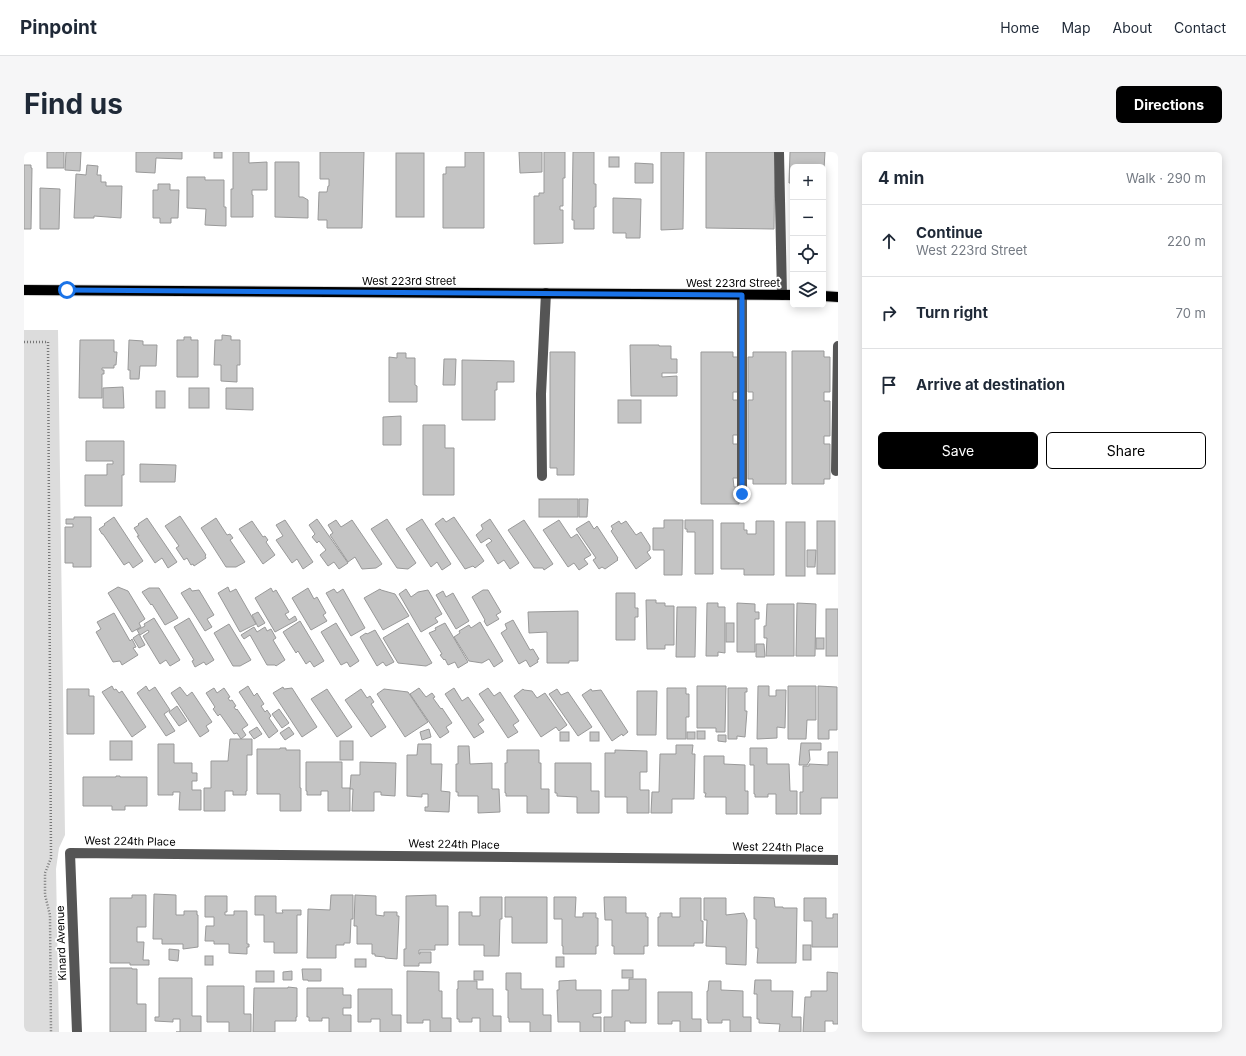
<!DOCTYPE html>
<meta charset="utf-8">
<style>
:root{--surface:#fff;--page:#f6f6f7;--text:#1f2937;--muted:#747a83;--line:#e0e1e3;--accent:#000}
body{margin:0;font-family:Inter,sans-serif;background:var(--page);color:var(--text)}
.controls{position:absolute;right:12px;top:12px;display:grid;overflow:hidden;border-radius:6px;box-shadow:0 2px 10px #0003}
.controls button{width:36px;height:36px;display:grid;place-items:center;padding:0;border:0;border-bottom:1px solid var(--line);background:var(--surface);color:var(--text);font:20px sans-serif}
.stop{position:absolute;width:12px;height:12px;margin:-9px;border:3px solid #1a73e8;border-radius:50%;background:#fff}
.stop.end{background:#1a73e8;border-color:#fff;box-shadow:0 1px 4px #0008}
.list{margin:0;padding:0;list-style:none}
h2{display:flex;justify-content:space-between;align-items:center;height:52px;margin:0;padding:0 16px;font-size:17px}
h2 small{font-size:13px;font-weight:400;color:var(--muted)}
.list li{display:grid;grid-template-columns:26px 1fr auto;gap:12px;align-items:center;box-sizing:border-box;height:72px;padding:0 16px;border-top:1px solid var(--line)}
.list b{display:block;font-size:15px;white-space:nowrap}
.list p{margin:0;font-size:13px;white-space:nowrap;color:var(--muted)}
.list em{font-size:13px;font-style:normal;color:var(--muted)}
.actions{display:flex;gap:8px;padding:12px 16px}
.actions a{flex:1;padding:9px 0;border:1px solid var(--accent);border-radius:6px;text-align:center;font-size:14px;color:var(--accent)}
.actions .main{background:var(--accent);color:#fff}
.icon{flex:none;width:22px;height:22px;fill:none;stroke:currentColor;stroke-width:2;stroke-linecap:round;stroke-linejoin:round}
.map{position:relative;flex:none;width:814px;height:880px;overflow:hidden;border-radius:6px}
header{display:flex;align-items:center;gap:24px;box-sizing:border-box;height:56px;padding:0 20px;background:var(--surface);border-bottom:1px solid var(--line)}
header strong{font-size:19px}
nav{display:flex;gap:22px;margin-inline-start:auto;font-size:14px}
.intro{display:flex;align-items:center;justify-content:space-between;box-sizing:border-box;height:96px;padding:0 24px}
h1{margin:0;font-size:28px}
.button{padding:10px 18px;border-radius:6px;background:var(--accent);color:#fff;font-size:14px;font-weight:700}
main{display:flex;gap:24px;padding:0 24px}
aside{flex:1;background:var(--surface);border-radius:6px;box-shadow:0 2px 10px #0003}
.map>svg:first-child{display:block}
</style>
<header>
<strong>Pinpoint</strong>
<nav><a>Home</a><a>Map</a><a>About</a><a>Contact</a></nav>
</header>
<div class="intro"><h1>Find us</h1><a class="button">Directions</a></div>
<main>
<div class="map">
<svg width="814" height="880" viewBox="0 0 814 880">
<rect width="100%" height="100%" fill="#fff"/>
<polygon fill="#dcdcdc" points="0,178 34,178 41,683 35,696 32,717 35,880 0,880"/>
<g fill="#c4c4c4" stroke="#999">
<rect x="23" y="0" width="17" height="16"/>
<polygon points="42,0 57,0 56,19 41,18"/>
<polygon points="112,0 158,0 158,7 132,6 131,21 112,20"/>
<rect x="190" y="0" width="8" height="6"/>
<polygon points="209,0 225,0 225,11 243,10 243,38 228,38 228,43 229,43 229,65 207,65 207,37 209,37"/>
<polygon points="296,0 340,0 338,76 303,76 303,68 294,68 295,40 303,40 304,34 305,34 305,27 296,27"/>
<polygon points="441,0 460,0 460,76 419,76 419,22 422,22 422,15 441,15"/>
<polygon points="495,0 518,0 518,20 496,21"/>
<polygon points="520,0 541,0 541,26 539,26 539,54 536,54 536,58 539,58 539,91 510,92 510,44 515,44 515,41 520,41"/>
<polygon points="549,0 570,0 570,32 572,32 572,55 570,55 570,77 550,77 550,68 548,68"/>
<polygon points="637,0 660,0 659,77 637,78"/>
<polygon points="682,0 751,0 750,77 682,76"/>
<polygon points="766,0 801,0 800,17 799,18 799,15 769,15 769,31 765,31"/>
<rect x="372" y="1" width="28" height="64"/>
<rect x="585" y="5" width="10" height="10"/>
<polygon points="251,10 275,10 275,45 279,45 284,48 284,66 251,65"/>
<polygon points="611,11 629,12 629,31 611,31"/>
<polygon points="0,13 7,13 7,16 8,16 7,77 0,77"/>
<polygon points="63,13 74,14 73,23 77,23 77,30 82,30 82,34 98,34 97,66 70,64 70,66 50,66 52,22 62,23"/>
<polygon points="163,25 181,25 181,28 200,28 200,55 202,55 202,74 181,73 182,57 163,56"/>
<polygon points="134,32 146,32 146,38 155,38 154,66 147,66 147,71 136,71 136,66 129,66 129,38 134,38"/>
<polygon points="16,36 36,37 35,77 16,77"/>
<polygon points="589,46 617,47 616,86 602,86 602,81 589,81"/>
<polygon points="198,183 207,184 207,188 216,188 216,213 213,213 213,230 197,229 197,213 190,213 191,188 198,188"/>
<polygon points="160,185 167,185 167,188 174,188 174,225 153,225 153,188 160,188"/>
<polygon points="56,188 90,188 90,200 93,200 92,213 90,213 90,216 78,216 78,218 80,218 80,222 78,222 78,246 55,246"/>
<polygon points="105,188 119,189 119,193 133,193 132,214 116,214 115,227 106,227 106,218 104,218"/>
<polygon points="606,193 635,193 635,194 647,194 647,207 653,207 653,221 638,221 638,225 653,224 653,244 607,244"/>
<polygon points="768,199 800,199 800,205 806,205 806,240 800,240 800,249 806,249 806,284 800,284 800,292 806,292 806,327 800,327 800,332 768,332"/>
<polygon points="526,200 551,200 550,323 533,323 533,316 526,316"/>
<polygon points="677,200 709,200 709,205 715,205 715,240 709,240 709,248 715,248 715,283 709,283 709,292 715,292 715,326 709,326 710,335 715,335 715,352 677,352"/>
<polygon points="729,200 762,200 762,332 729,332 729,327 724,327 724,248 729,248 729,240 724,240 724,205 729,205"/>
<polygon points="373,201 382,201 382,206 391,206 391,233 393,234 393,250 365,250 365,205 373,206"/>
<polygon points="420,207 432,207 431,233 419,233"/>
<polygon points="438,208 490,209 490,230 473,230 473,238 471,238 471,268 438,268"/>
<polygon points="99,235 100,256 79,256 79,236"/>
<rect x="165" y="236" width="20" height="20"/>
<polygon points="202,236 229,236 229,258 202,257"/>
<rect x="132" y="239" width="9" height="17"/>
<rect x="594" y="248" width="23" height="23"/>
<polygon points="377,264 377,293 359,293 359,265"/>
<polygon points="399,273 421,273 421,296 430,296 430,343 399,343"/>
<polygon points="62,289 100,289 100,323 98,323 98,354 61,354 61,323 83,323 83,312 89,312 89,309 62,309"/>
<polygon points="116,312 152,313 151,330 116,330"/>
<rect x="515" y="347" width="39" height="18"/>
<polygon points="555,347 564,347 563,365 555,365"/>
<polygon points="156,364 182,403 181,404 182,406 170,414 169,412 167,413 163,406 160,408 152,396 155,394 141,374"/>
<polygon points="50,365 67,365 67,415 49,415 49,411 41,411 41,375 49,375 49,372 42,372 42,367 50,367"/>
<polygon points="90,365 119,409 109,416 105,410 100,413 79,382 78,382 75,377 81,373 80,372"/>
<polygon points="430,365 460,409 451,416 449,414 441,417 411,372 419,366 422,370"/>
<polygon points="123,366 153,410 144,416 138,406 131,411 113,384 115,384 110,376 115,373 114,372"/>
<polygon points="192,366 203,383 206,382 209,386 206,388 221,410 212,415 202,415 177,376"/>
<polygon points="293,367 324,411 315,417 310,410 304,414 296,403 302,398 295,389 293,391 288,385 291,382 285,373"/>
<polygon points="363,367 392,411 384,417 373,416 347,377"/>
<polygon points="398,367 427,412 418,418 413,410 407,415 382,377"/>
<polygon points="466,367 495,411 486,417 480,408 474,412 462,393 468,389 465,386 457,391 452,383 459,377 457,373"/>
<polygon points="261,368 289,410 279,417 273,407 268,411 252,388 259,384 252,373"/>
<polygon points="312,368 317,375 328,368 358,412 352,416 338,417 331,405 324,410 306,383 309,381 304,373"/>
<polygon points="500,368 529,412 520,418 519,416 510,416 484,378"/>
<polygon points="535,368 547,386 553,382 567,403 560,407 564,412 555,418 550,411 544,415 519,378"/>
<polygon points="640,368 659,368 658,423 640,423 640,398 629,398 629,376 640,376"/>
<polygon points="661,368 689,368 689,422 671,422 671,380 663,380 663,377 661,377"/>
<polygon points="228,369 239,385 241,384 244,388 242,390 251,403 239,412 215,377"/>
<polygon points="565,369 570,377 573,374 594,406 593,407 594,408 581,417 578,415 575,417 569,408 572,406 552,377"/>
<polygon points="595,369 597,372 602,369 612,383 617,380 626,394 626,398 623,400 627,406 612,417 587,379 589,377 587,374"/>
<polygon points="732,369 750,369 750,423 720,423 720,417 697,417 697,371 720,371 720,378 723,378 723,382 732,382"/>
<rect x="793" y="369" width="18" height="53"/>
<rect x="762" y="370" width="19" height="54"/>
<polygon points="783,398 792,398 791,415 783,415"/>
<polygon points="94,435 104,439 121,467 115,471 117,475 108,480 84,441"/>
<polygon points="204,435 206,440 212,437 232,472 216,480 194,441"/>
<polygon points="125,436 135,436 154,466 141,473 128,452 127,453 118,440"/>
<polygon points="166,436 168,439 175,438 190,463 183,467 188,475 181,479 157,441"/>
<polygon points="247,436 249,440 252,438 265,460 261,462 265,468 271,464 273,468 251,480 231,446"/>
<polygon points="284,436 290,447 293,445 302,461 299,463 303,469 287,478 268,446"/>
<polygon points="310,437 313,441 319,437 341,476 327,484 302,441"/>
<polygon points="356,437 357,438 371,442 385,464 359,478 340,446"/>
<polygon points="382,437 387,445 394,440 404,438 418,462 411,466 414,470 397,480 375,442"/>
<polygon points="459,438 464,438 477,460 472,463 475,467 463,474 460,469 461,468 448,445"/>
<polygon points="419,439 422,445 429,441 445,469 432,477 412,443"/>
<polygon points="592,441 611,441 611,456 614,456 614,465 611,465 611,488 592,488"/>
<polygon points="622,448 632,448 632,451 641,451 641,454 650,454 650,493 641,493 641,497 623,497"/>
<polygon points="683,451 694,451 694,455 701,455 701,501 694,500 694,504 682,504"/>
<polygon points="713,451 731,452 731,460 735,460 735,467 731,467 731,500 713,500"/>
<polygon points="773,451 792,452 791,504 772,504"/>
<polygon points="743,452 770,452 770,504 742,504 743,486 740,486 740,474 742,474"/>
<polygon points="653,455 672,455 671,505 652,505"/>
<rect x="802" y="457" width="12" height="47"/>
<polygon points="554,459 554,509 545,509 545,511 523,511 523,480 505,481 504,460"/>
<polygon points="234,460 241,471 234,475 228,463"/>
<polygon points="90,461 106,489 108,487 112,495 109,496 114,503 98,513 96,509 89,510 72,480 77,477 73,470"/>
<polygon points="130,466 156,508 146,514 142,508 136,512 119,484 125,480 124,478 116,483 113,478 121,474 120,472"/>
<polygon points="165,466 190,508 182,513 180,510 171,515 168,509 170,508 150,475"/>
<polygon points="489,468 506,498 509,497 515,507 513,508 514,510 506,515 502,508 495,512 477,481 483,477 481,472"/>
<polygon points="276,469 300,509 290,515 286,509 282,512 274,499 272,501 259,480"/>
<polygon points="456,470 479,509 470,515 465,507 458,511 445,509 430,485 436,481 435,479 445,473 447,476"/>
<polygon points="312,471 335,509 326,515 323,510 317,513 297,480"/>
<polygon points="384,471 408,511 402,514 374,511 359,486"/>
<polygon points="421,471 444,510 434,516 431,510 424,513 421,507 420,508 416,503 418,502 405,481 412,478 411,476"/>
<rect x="702" y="471" width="8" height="19"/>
<polygon points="205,472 227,508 216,514 209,514 190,481"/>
<polygon points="230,475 233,480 241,475 243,479 247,477 252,486 249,488 261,508 252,514 251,513 243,513 226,483 220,487 217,483"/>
<polygon points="351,478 370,510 362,514 359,510 353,514 336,485 342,481 343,482"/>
<polygon points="115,482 121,493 115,496 109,486"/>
<rect x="792" y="486" width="8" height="11"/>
<polygon points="732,492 740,492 741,505 732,505"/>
<polygon points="88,534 90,538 92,537 95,541 98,539 122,575 108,585 78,540"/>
<polygon points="122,534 125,539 131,535 146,558 140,562 151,579 142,584 113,541"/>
<polygon points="224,534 230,544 233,541 240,552 237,554 241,560 243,558 247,564 245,566 254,579 245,586 215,540"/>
<polygon points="673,534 702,534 701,580 692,580 692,576 673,576"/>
<polygon points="734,534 745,534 745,544 752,544 752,538 762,538 761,576 753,575 753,586 733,587"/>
<polygon points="764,534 792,534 792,568 783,568 782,587 764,587"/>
<polygon points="794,534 813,535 813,578 805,578 805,587 794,587"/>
<polygon points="156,535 163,544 168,540 188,570 182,574 185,579 176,585 147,541"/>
<polygon points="259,535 260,537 268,536 293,575 278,585 249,541"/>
<polygon points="190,536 193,541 200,536 206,545 204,546 206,549 208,548 212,554 210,555 212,558 213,557 224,573 218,577 222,583 217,587 213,581 210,582 196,562 194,564 189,557 191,555 182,541"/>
<polygon points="395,536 402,545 408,541 411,545 409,546 417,557 418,556 428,571 422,575 425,580 416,586 386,542"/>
<polygon points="430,536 438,549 444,545 460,568 454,572 460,580 450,586 421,542"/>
<polygon points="464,536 470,544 476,540 495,569 489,573 494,580 484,586 455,542"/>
<polygon points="643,536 662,536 662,542 665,542 665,565 662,565 662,587 643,587"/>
<polygon points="704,536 723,536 723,540 721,540 721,559 723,559 721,585 713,584 713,587 704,587"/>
<polygon points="43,537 65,537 65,544 70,544 70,582 43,582"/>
<polygon points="303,537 328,575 313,585 287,547"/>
<polygon points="337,537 343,546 346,544 350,550 347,552 362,575 347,585 321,548"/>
<polygon points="360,537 384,540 404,570 381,585 353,542"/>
<polygon points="499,537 500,538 508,539 513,546 521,541 543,573 535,579 532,575 517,585 490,544"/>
<polygon points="533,537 537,543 544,540 568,575 554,584 525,542"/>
<polygon points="567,537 568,539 577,538 604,580 599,584 598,582 588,589 558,543"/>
<polygon points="613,539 633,539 632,583 613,583"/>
<polygon points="153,554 163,569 155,574 145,560"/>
<polygon points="255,557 265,571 258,576 248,562"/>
<polygon points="233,575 238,582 230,587 225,580"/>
<polygon points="265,575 270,582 261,588 256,581"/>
<polygon points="405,577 407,585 398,588 396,580"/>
<rect x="673" y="579" width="8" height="8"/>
<rect x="536" y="580" width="9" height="9"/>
<rect x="566" y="580" width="9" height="9"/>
<rect x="663" y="580" width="8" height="7"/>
<polygon points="694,583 702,583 702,590 694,589"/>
<polygon points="206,587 228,587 228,603 223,603 223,639 222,639 222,643 209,643 209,639 201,639 201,659 180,659 180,636 187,636 187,609 204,609"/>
<rect x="86" y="589" width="22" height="19"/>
<rect x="316" y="589" width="13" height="19"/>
<polygon points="777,591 797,591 797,598 785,598 786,608 783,613 775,613"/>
<polygon points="134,592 150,592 150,611 168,611 168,621 173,621 173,629 168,629 168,638 177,638 177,658 155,658 156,640 149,640 149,643 134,643"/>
<polygon points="394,592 407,592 407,612 418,612 417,639 426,640 425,660 401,659 401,655 404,655 404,642 398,642 398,645 383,644 383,603 393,603"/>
<polygon points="652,593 669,593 668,602 671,602 670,647 648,647 648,661 627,661 628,640 635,640 636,602 652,602"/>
<polygon points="434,594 445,594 446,612 468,611 468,637 475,637 476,660 454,661 454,644 434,644 434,640 432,640 432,612 434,612"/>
<polygon points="256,596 262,596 262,598 276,598 276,636 277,636 277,659 256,659 256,642 233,642 233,597 256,597"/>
<polygon points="726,596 743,596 743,612 765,612 766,639 773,639 773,662 752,662 752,642 744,642 744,645 731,645 731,642 730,642 730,613 726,613"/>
<polygon points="483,598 515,598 515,611 517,611 517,637 525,637 525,661 503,661 503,644 482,644 482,641 481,641 481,611 483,611"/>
<polygon points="591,598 623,599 623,620 616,620 616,638 625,638 625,661 603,661 603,645 581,645 581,601 591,601"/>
<polygon points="804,600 814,600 814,646 797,646 797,662 776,662 776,640 779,640 779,614 785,614 785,612 804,613"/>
<polygon points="680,604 700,604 700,612 721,613 721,639 724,639 724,662 702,662 702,645 681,645 682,641 680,641"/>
<polygon points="282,610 318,610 318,636 326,636 326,659 304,659 304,639 297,639 297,643 283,643 283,639 282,639"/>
<polygon points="336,610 372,611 371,644 357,643 357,640 350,640 350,659 328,659 329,637 326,637 327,623 336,623"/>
<polygon points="531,611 567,611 567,639 575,639 575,661 553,661 553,645 533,644 533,641 531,641"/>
<polygon points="92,624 96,624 96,625 123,625 123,654 101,654 101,658 88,658 88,654 59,654 59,625 92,625"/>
<polygon points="130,742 152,743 152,763 160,763 160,759 173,759 173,763 174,763 174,795 159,797 159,792 138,792 138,787 129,787"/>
<polygon points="108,743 122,743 122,775 113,775 113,790 120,790 119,808 125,808 125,813 106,813 106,811 86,811 86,746 108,746"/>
<polygon points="307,743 329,743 329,767 327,767 326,791 320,791 320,793 312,793 312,806 283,806 284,757 306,758"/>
<polygon points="331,743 352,744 352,763 360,764 360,760 373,760 373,764 375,764 373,807 361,806 361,805 351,804 351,802 348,802 348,792 333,792 333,774 330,774"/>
<polygon points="412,743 412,754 424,754 424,793 411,793 411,798 395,798 395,802 396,802 396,800 407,800 407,811 395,811 395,814 380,814 380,797 382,797 382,744"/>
<polygon points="181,744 203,744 203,760 201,760 201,763 210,763 210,759 223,759 223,792 225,792 225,795 223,795 223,802 205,801 205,792 190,792 190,789 181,789 182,774 190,774 190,765 181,765"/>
<polygon points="231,744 252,744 252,761 259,761 258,758 277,758 277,763 273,763 273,801 250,801 250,790 240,790 240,763 231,763"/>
<polygon points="456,745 478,745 478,767 476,767 475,804 460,804 460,793 435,793 435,760 448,760 448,764 456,764"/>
<polygon points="481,745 523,745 523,791 488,791 488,765 481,765"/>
<polygon points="530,745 552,745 551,765 559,765 559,761 572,761 572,766 574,766 574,794 572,794 572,802 539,802 539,794 538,794 538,767 530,767"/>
<polygon points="580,745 602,745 602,761 622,761 622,765 624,765 624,794 620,794 620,802 590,802 590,794 588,794 588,768 581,768"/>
<polygon points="730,745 750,746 751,755 759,755 759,756 773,756 772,811 733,811 734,796 732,796 732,767 730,767"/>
<polygon points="656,746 677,746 677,769 679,769 679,791 670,791 670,794 634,794 634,765 636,765 636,761 648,761 648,765 656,765"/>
<polygon points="680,746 702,746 702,763 720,761 723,768 722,813 702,812 702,795 682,794 683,768 680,768"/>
<polygon points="780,746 802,746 802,766 809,766 809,762 814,762 814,795 788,795 788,769 780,769"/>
<rect x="779" y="793" width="8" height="15"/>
<polygon points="145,797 155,798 154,809 145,808"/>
<rect x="181" y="804" width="8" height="9"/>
<rect x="532" y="805" width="8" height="10"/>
<rect x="331" y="807" width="11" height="8"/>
<polygon points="86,816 108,816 108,817 113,817 113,852 122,852 122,880 86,880"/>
<polygon points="278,817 297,817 297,829 284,829 284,828 279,828"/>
<rect x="598" y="818" width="11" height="8"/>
<rect x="232" y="819" width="18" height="11"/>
<polygon points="268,819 268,828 259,828 259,820"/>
<polygon points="383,819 415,820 415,839 418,839 418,866 427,866 427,880 406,880 406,868 399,868 399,871 383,871"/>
<rect x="450" y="819" width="9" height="9"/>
<polygon points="803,820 814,821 814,872 809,872 809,869 801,869 801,880 779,880 781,845 787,845 787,839 803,839"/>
<polygon points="482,821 497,821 497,837 519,837 519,863 527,863 527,880 506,880 506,870 485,870 485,866 484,866 484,838 482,838"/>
<polygon points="135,826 168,826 168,864 177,864 177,880 152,880 156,880 156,867 149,867 149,870 131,869 131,865 135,865"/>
<polygon points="605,827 622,827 622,871 606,871 606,869 601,869 601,880 580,880 580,865 588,865 588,838 605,838"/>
<polygon points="552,828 552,838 577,838 577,861 569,862 569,865 577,865 577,880 556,880 556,870 534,870 533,838 535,838 535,829"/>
<polygon points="731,828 747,828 747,839 769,839 768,865 777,865 777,880 755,880 756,872 735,871 735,867 733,867 733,842 730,842"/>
<polygon points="434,829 453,829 453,837 469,837 469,864 477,864 477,880 456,880 456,866 448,866 448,870 435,870 435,867 433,867 433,837 434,837"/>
<polygon points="685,829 697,829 697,838 719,839 719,865 727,865 727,880 706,880 706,868 698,868 698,871 684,871 684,868 683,868 683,839 684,839"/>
<polygon points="183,834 220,834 220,862 227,862 227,880 205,880 205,870 183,870"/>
<polygon points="264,835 273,836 273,865 272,865 272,869 251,869 251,880 229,880 230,836 264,836"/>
<polygon points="283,836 319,836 319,843 327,843 327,856 319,856 319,863 327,863 327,880 305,880 305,866 298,866 298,869 285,869 285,865 283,865"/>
<polygon points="334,837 368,837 368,863 377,863 377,880 356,880 356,867 347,867 347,870 334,870"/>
<polygon points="634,840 668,840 668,867 677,867 677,880 656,880 656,869 648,869 648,872 634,872"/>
</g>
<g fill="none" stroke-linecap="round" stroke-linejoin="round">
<defs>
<g id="major">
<polyline points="0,138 769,143"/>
<polyline points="799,144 814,145"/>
</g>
</defs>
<use href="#major" stroke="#dbdbdb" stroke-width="12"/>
<polyline stroke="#777" stroke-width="2.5" stroke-dasharray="1 2" stroke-linecap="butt" points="0,190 24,190 27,706 21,721 21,743 26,763 27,880"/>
<g stroke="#555" stroke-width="10">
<polyline points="755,0 758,143"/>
<polyline points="718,143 718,341"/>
<polyline points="812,319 814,194"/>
<polyline points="518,324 517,242 522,141"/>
<polyline points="53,880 46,701 814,708"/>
</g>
<use href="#major" stroke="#000" stroke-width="10"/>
</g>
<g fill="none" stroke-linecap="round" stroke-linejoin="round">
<polyline stroke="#1a73e8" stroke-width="5" points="43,138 718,143 718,342"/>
</g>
<g text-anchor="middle" stroke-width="3.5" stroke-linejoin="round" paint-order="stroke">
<g font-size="11" fill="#000" stroke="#fff">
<text x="385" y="133">West 223rd Street</text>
<text x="709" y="135">West 223rd Street</text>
<text transform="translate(106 689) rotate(1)" y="4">West 224th Place</text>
<text transform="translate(430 692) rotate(1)" y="4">West 224th Place</text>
<text transform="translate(754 695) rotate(1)" y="4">West 224th Place</text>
<text transform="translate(37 791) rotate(-92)" y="4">Kinard Avenue</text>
</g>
</g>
</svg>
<div class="controls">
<button>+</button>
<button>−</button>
<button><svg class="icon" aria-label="locate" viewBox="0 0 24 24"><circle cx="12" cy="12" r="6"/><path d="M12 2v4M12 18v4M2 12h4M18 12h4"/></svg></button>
<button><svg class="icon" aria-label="layers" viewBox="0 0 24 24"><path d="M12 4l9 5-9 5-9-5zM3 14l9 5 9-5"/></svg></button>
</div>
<div class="stop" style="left:43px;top:138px"></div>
<div class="stop end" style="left:718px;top:342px"></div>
</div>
<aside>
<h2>4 min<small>Walk · 290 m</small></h2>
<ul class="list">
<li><svg class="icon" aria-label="ahead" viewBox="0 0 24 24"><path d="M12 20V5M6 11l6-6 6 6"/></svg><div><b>Continue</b><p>West 223rd Street</p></div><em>220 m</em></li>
<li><svg class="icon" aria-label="right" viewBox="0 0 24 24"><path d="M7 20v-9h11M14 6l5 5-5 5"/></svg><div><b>Turn right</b></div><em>70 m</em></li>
<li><svg class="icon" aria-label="arrive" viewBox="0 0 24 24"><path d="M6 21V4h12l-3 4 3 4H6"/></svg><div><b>Arrive at destination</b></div></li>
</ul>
<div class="actions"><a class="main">Save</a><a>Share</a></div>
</aside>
</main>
